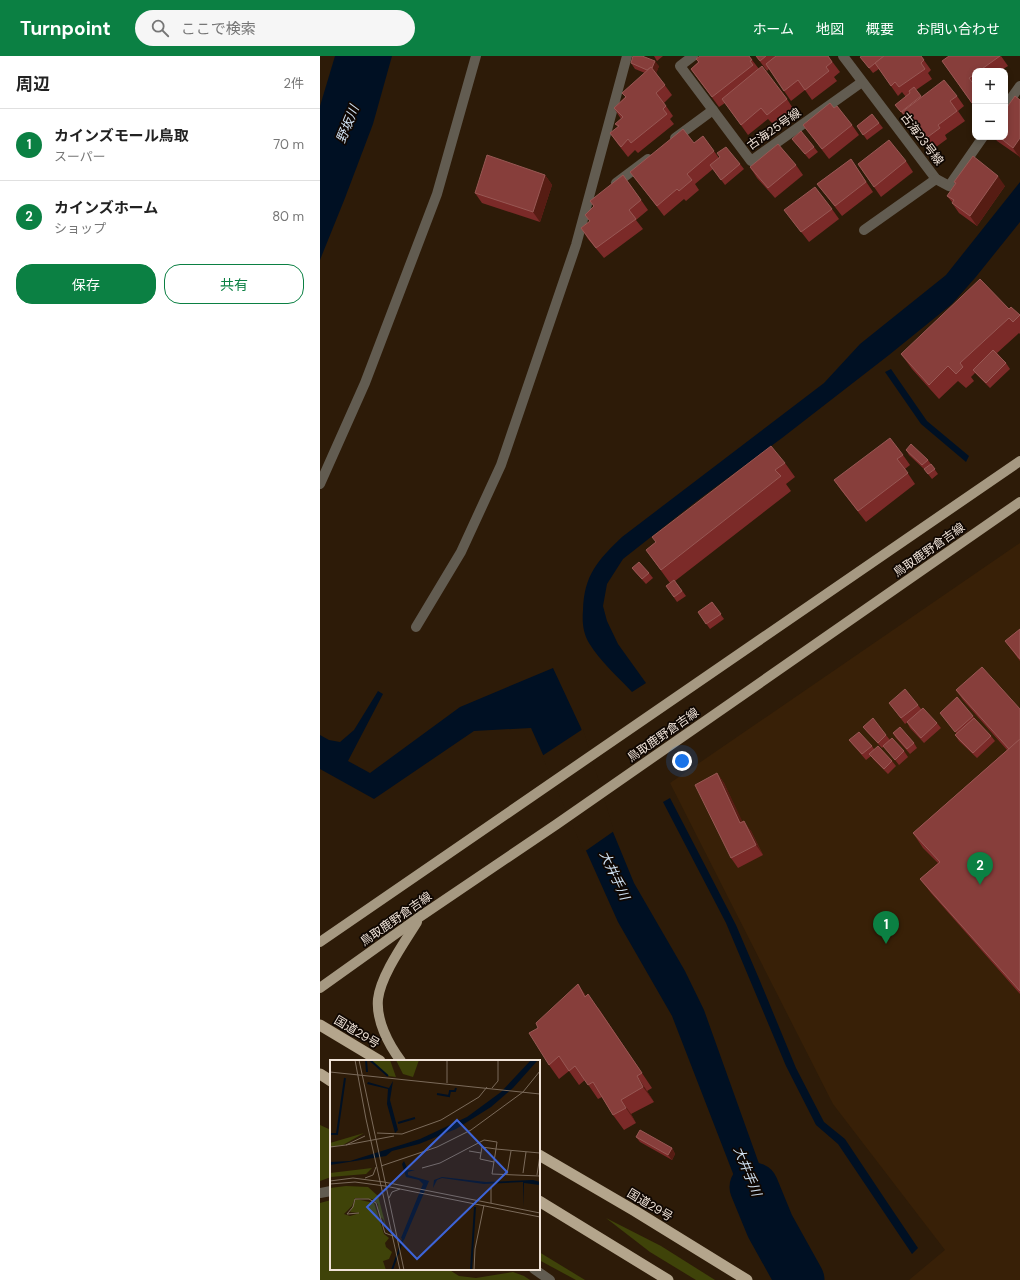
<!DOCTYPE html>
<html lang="ja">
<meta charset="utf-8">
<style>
:root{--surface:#fff;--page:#f6f6f6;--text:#222;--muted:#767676;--line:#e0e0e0;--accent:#0b8043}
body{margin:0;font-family:"DM Sans","Noto Sans JP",sans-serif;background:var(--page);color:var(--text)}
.controls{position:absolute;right:12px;top:12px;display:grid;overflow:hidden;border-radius:8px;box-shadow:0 2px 6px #0003}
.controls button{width:36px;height:36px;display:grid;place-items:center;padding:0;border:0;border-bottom:1px solid var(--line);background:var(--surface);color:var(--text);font:20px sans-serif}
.you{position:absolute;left:362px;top:705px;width:14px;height:14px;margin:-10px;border:3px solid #fff;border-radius:50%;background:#1a73e8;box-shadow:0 0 0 6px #1a73e833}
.badge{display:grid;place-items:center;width:26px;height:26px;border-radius:50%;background:var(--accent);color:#fff;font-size:13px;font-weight:700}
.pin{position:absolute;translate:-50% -33px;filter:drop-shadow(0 1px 2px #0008)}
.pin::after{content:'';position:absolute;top:21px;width:14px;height:12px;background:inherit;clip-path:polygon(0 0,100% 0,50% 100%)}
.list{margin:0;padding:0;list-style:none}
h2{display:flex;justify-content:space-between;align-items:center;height:52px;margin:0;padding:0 16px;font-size:17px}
h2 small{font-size:13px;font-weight:400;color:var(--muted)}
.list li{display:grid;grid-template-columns:26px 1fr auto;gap:12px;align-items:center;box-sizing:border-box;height:72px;padding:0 16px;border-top:1px solid var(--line)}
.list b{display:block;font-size:15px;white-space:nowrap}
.list p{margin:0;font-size:13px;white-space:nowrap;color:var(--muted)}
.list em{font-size:13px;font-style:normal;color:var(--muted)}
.actions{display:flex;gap:8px;padding:12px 16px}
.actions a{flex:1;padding:9px 0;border:1px solid var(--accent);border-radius:16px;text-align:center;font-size:14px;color:var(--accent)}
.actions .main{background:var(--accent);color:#fff}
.icon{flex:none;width:22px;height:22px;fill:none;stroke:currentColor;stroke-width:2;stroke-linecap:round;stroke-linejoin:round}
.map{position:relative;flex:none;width:700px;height:1224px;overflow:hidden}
header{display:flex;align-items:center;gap:24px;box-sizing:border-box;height:56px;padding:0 20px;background:var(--accent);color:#fff}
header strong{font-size:19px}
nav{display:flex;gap:22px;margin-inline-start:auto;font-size:14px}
.search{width:280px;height:36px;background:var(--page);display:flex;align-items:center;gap:10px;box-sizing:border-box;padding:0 14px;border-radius:22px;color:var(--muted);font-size:15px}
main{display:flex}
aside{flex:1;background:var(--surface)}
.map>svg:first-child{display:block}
</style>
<header>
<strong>Turnpoint</strong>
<div class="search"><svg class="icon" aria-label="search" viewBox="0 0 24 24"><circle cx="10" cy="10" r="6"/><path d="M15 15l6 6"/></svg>ここで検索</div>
<nav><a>ホーム</a><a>地図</a><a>概要</a><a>お問い合わせ</a></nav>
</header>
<main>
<aside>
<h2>周辺<small>2件</small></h2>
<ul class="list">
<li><span class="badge">1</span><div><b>カインズモール鳥取</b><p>スーパー</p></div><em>70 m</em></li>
<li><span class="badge">2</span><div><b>カインズホーム</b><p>ショップ</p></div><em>80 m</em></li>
</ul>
<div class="actions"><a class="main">保存</a><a>共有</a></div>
</aside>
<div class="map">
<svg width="700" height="1224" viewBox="0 0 700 1224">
<rect width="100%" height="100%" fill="#2d1b08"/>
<polygon fill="#382007" points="700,487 700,1224 589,1224 625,1194 513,1048 350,727"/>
<g fill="#3f4309">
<polygon points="0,1069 11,1074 11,1121 0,1125"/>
<polygon points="11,1144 11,1213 128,1213 139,1220 156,1222 193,1216 204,1220 210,1224 0,1224 0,1147"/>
<polygon points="286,1162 341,1190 395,1224 376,1224 330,1196"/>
<polygon points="219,1196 265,1224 256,1224 219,1204"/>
</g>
<g fill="#001023">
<polygon points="15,0 72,0 53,68 25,142 0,204 0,50"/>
<path d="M 700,126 L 700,166 L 655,222 L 632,248 L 569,299 L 462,382 L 378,444 L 303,503 L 287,528 L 283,550 L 287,565 L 298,588 L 326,627 L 312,636 C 298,621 280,605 269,587 C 263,577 262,566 263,554 C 264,519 278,504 302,481 L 504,327 L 540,288 L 626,219 Z"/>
<polygon points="571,313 607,365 649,400 646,406 601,368 565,316"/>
<polygon points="233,612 261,672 293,776 314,827 365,915 384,954 442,1116 478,1193 445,1191 419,1133 352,960 298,866 211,672 154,675 54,743 0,713 0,679 9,684 20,686 34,674 58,635 63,638 28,705 50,717 140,651"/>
<polygon points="350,742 416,869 440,925 476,1012 504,1066 525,1083 569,1149 598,1192 592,1198 518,1088 496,1069 466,1010 406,867 343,746"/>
</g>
<polygon fill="#2d1b08" points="263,673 294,775 264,796 222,700"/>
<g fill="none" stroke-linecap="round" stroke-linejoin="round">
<polyline stroke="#001023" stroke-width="49" points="434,1131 450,1170 480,1224"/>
<g stroke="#625c51" stroke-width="10">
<polyline points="373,0 360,10 431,105 542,26"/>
<polyline points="523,0 616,123 629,130 663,81"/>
<polyline points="685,51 700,30"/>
<polyline points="355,82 393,54"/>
<polyline points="296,127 328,103"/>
<polyline points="544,174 616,123"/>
<polyline points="0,428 45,327 117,138 156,0"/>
<polyline points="96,571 141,496 181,409 256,189 307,0"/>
<polyline points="0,1137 11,1135"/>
<polyline points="214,1213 230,1224"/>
</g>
<g stroke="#a69982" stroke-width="10">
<polyline points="0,886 700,405"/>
<polyline points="0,932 98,862 237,768 700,446"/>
<path d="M 81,1005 C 68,988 56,964 58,943 C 61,919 84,887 97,866"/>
</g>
<g stroke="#b4a58c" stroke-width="11">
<polyline points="0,969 60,1005"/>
<polyline points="0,1018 11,1025"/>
<polyline points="219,1099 315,1155 427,1224"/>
<polyline points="219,1145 348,1224"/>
</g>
</g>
<g fill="#7b2a28">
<polygon points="334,0 343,0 337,5"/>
<polygon points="429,0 439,13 467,43 474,54 454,69 448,63 428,79 405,47 399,51 371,13 378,6 376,3"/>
<polygon points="436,0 508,0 520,16 514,21 517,25 492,44 485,34 471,45 449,13 447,15"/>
<polygon points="601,0 611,14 608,17 612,23 596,34 602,41 637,40 644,50 638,55 645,65 625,79 627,83 612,94 586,60 585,61 575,49 586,41 582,36 578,40 559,13 553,17 540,1"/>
<polygon points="629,0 681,0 688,10 680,15 655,15 655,52 622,5"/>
<polygon points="311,7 339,10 336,17 352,39 344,47 353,60 350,63 354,68 318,97 315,94 308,101 297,87 290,77 298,71 295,68 301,63 294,52 305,41 325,17 315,13"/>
<polygon points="514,52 532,69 539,79 509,103 483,69"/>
<polygon points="685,54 700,101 677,85 674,81 685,81"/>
<polygon points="552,58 563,72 547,84 537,70"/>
<polygon points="383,80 399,102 420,108 424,113 405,129 393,113 375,128 379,134 366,145 364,143 344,160 318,126 310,116 374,87"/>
<polygon points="472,83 494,91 498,96 489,103"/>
<polygon points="531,103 553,136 522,160 505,138 497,128"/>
<polygon points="586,105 593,116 561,141 538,108"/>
<polygon points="476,109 483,119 455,142 437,122 430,111"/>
<polygon points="225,119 232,129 220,166 162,147 155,137"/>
<polygon points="634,126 685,130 657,170 639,157 632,147 632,146 627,140 635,128"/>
<polygon points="321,144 328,154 316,164 323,173 284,202 268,183 261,172 270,165 265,159 274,151 270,145"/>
<polygon points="512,153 519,163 489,186 464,154"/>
<polygon points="689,253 700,260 700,278 699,277 677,297 686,307 690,313 670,332 655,317 651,321 654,325 646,332 638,325 619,343 592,313 581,298"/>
<polygon points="586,394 608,404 618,418 612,423 604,413 589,399"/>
<polygon points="583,399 590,409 585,413 595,428 546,466 521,434 514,424"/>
<polygon points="465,407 475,421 466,428 471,435 355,525 366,540 357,546 346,530 350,527 326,494 336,486"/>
<polygon points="312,512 329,517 333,522 326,528 316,517"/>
<polygon points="392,546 404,563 390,573 378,556"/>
<polygon points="700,573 700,605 685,585"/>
<polygon points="636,634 700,653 700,938 611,837 600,823 618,807 603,792 593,777 687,694 643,644"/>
<polygon points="569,647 598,649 601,653 617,667 621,672 604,687 590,672 587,666 590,664 585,668"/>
<polygon points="620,657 653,660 656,664 671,680 675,685 657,702 639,685 635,679 637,678"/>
<polygon points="543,671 566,679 570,684 584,695 588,701 579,709 564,690 562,692 547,676"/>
<polygon points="573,677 594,687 597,692 590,698 576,682"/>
<polygon points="529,684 552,690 554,693 572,705 576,710 568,718 553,703 551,700 546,704 533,689"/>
<polygon points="397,717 404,727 422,766 431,775 443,799 418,812 411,802"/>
<polygon points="258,928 266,940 279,953 332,1032 327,1035 334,1046 311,1058 316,1067 304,1074 293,1059 282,1041 278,1043 265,1024 259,1029 249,1015 239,1023 229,1009 218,972"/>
<polygon points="316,1081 352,1092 355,1098 352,1104 320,1086"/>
</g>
<g fill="#561c13">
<polygon points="335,5 339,10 335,21 331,15"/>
<polygon points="700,82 700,102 693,92"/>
<polygon points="225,119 232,129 220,166 213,156"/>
<polygon points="678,120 685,130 657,170 650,160"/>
<polygon points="397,717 404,727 428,777 420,767"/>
<polygon points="424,765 431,775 443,799 436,789"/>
<polygon points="258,928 268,943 265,941"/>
<polygon points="317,1020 327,1035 334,1046 323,1031"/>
<polygon points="301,1044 311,1058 316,1067 306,1052"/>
<polygon points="352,1092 355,1098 352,1104 348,1099"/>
</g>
<g fill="#873e3b" stroke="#985854">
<polygon points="313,0 322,0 335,5 332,12 331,11 327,14 311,7"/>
<polygon points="380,0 429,0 432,4 430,5 433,9 392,41 371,13 379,6 376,3"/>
<polygon points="436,0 446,0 440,5"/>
<polygon points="456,0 508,0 512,6 506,11 509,15 485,34 478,24 464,35 446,8"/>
<polygon points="542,0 564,0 549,12 540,1"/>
<polygon points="564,0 601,0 604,4 601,7 605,13 579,31 575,26 571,30 555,7"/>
<polygon points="629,0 680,0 659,15 655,15 655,18 649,22 655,30 655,44 652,47 622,5"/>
<polygon points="442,10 467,43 447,59 441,52 421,69 402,43"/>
<polygon points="331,11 345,29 336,37 346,50 343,53 347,58 311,87 308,83 301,91 290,77 299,70 295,68 303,61 294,52 306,41 302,37"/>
<polygon points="624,24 637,40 630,45 637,55 618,69 620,72 605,83 582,56"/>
<polygon points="594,31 601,40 581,56 575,49 590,37 589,35"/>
<polygon points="695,40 700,44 700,82 693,92 679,81 685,81 685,54"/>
<polygon points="510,47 514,52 517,50 532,69 502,93 483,69"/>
<polygon points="552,58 559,67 543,79 537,70"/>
<polygon points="363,73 374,87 383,80 394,95 367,118 372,124 359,135 357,133 337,150 310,116"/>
<polygon points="481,75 494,91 485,98 472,83"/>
<polygon points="569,84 586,105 554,131 538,108"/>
<polygon points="458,88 476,109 448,132 430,111"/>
<polygon points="406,91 420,108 401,124 390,109 400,101 397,97"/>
<polygon points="167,99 225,119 213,156 155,137"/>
<polygon points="653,100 678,120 650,160 632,147 634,144 627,140 636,127 634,126"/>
<polygon points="531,103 546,126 515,150 497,128"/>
<polygon points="303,119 321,144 309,154 316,163 276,192 261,172 270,165 265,159 274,150 270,145"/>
<polygon points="495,131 512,153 481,176 464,154"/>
<polygon points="660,223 689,253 691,251 700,259 693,266 689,262 640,307 643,311 636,318 628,310 609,329 581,298"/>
<polygon points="673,294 686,307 666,327 653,314"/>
<polygon points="570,382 583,399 577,403 588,417 538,455 514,424"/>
<polygon points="591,388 608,404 602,409 586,394"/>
<polygon points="451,390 465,407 455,414 461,420 341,514 326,494 336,486 332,481"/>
<polygon points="611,408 615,413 608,418 604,413"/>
<polygon points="319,506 329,517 322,523 312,512"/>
<polygon points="354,524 362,535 354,541 346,530"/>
<polygon points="392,546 401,558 386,568 378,556"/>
<polygon points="700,573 700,603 685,585"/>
<polygon points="662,611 700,653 700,683 689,693 636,634"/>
<polygon points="585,633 598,649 581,662 569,647"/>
<polygon points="637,641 653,660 635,676 620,657"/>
<polygon points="603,652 617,667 601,682 587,666"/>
<polygon points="553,662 566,679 558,687 543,671"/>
<polygon points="654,662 671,680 653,697 635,679"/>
<polygon points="580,671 594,687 587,693 573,677"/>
<polygon points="539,676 552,690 542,698 529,684"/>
<polygon points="572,682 584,695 575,704 563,690"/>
<polygon points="700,683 700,935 600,823 620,806 593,777"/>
<polygon points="558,690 572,705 564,713 549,698"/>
<polygon points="397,717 420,767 424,765 436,789 411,802 375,729"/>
<polygon points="258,928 265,941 268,938 322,1017 317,1020 323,1031 301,1044 306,1052 293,1059 273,1026 268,1029 255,1010 249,1015 239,1000 229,1009 209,977 218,972 216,967"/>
<polygon points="320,1074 352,1092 348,1099 316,1081"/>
</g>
<g text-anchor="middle" stroke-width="3.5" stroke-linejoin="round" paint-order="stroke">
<g font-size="12" fill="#f0e3d8" stroke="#0f0702">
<text transform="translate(454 73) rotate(-35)" y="4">古海25号線</text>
<text transform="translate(602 83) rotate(53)" y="4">古海23号線</text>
<text transform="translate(609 494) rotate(-35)" y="4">鳥取鹿野倉吉線</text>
<text transform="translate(343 679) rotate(-35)" y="4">鳥取鹿野倉吉線</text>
<text transform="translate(76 863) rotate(-35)" y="4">鳥取鹿野倉吉線</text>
<text transform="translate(37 976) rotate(31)" y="4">国道29号</text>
<text transform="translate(330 1149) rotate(31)" y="4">国道29号</text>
</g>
<g font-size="13" font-style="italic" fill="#cfe0f1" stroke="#0f0702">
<text transform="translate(27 68) rotate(-68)" y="5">野坂川</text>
<text transform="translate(295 819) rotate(65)" y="5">大井手川</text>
<text transform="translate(428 1115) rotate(68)" y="5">大井手川</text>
</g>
</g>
<g transform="translate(10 1004)">
<rect width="210" height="210" fill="#2d1b08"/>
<path d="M 41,0 L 60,0 L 66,17 L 58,16 ZM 66,0 L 89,0 L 83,17 L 73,14 ZM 34,73 L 13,85 L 0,87 L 0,83 ZM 42,108 L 36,114 L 0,117 L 0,113 ZM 16,126 L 38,127 L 48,136 L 58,174 L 53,159 L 49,156 L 48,144 L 42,139 L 25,138 L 22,146 L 14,154 L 20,156 L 30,153 L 20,152 L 26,139 L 44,143 L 54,174 L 59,178 L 55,183 L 56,187 L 62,192 L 59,199 L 53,201 L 56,210 L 0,210 L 0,128 Z" fill="#3f4309"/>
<path d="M 201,0 L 208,0 L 183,28 L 161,47 L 126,69 L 89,84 L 62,91 L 56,96 L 0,105 L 0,102 L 20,101 L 90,79 L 137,57 L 171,32 ZM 63,21 L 60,40 L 68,70 L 65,73 L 57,44 L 58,29 L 37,24 L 38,22 L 59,28 ZM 74,101 L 78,110 L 85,110 L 78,112 L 78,115 L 99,121 L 74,180 L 71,178 L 93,124 L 89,120 L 76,117 L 72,104 ZM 112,117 L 156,122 L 203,120 L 210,122 L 210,125 L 194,123 L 193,147 L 193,122 L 154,124 L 112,118 L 107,120 L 103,128 L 104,120 Z" fill="#001023"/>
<path fill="none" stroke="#001023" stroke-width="2" d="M 36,0 L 37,12M 40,0 L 58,16M 107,34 L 119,36 L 120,31 L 125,31 L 126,28M 68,63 L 85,58M 0,74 L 7,74 L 15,18M 62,210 L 75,173M 141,210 L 145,147"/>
<path fill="none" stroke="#7b6b5b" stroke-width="1" d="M 25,0 L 36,59 L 70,210M 29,0 L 74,210M 117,0 L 117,23M 0,12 L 210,34M 162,28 L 168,21 L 168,0M 47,73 L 72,74 L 111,60 L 149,37 L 157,27M 16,85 L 64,76M 0,87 L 16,85 L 35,76M 139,91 L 151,93M 210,93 L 166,89 L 162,114 L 210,116M 51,106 L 107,87 L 141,70 L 193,32 L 210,11M 92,108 L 110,103 L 154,80 L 167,82 L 166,89 L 152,87 L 150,99 L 164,102M 193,113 L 196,92M 177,114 L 181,91M 207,115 L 210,95M 35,118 L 43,115 L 46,107M 0,121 L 23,118 L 54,122 L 210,153M 0,124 L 25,122 L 55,126 L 210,157M 161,128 L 161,143M 59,138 L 62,132 L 70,129M 29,153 L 17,154 L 23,147 L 25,139 L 39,139 L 46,143 L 55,173 L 63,176M 144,210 L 145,189 L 154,145"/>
<path fill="#3d64d8" fill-opacity="0.15" stroke="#3d64d8" stroke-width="2" d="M 127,60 L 177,112 L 87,199 L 37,147 Z"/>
<rect width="210" height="210" fill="none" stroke="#f0e3d8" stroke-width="2"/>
</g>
</svg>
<div class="controls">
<button>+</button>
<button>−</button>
</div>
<div class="you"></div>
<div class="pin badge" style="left:566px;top:888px">1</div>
<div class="pin badge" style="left:660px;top:829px">2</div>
</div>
</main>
